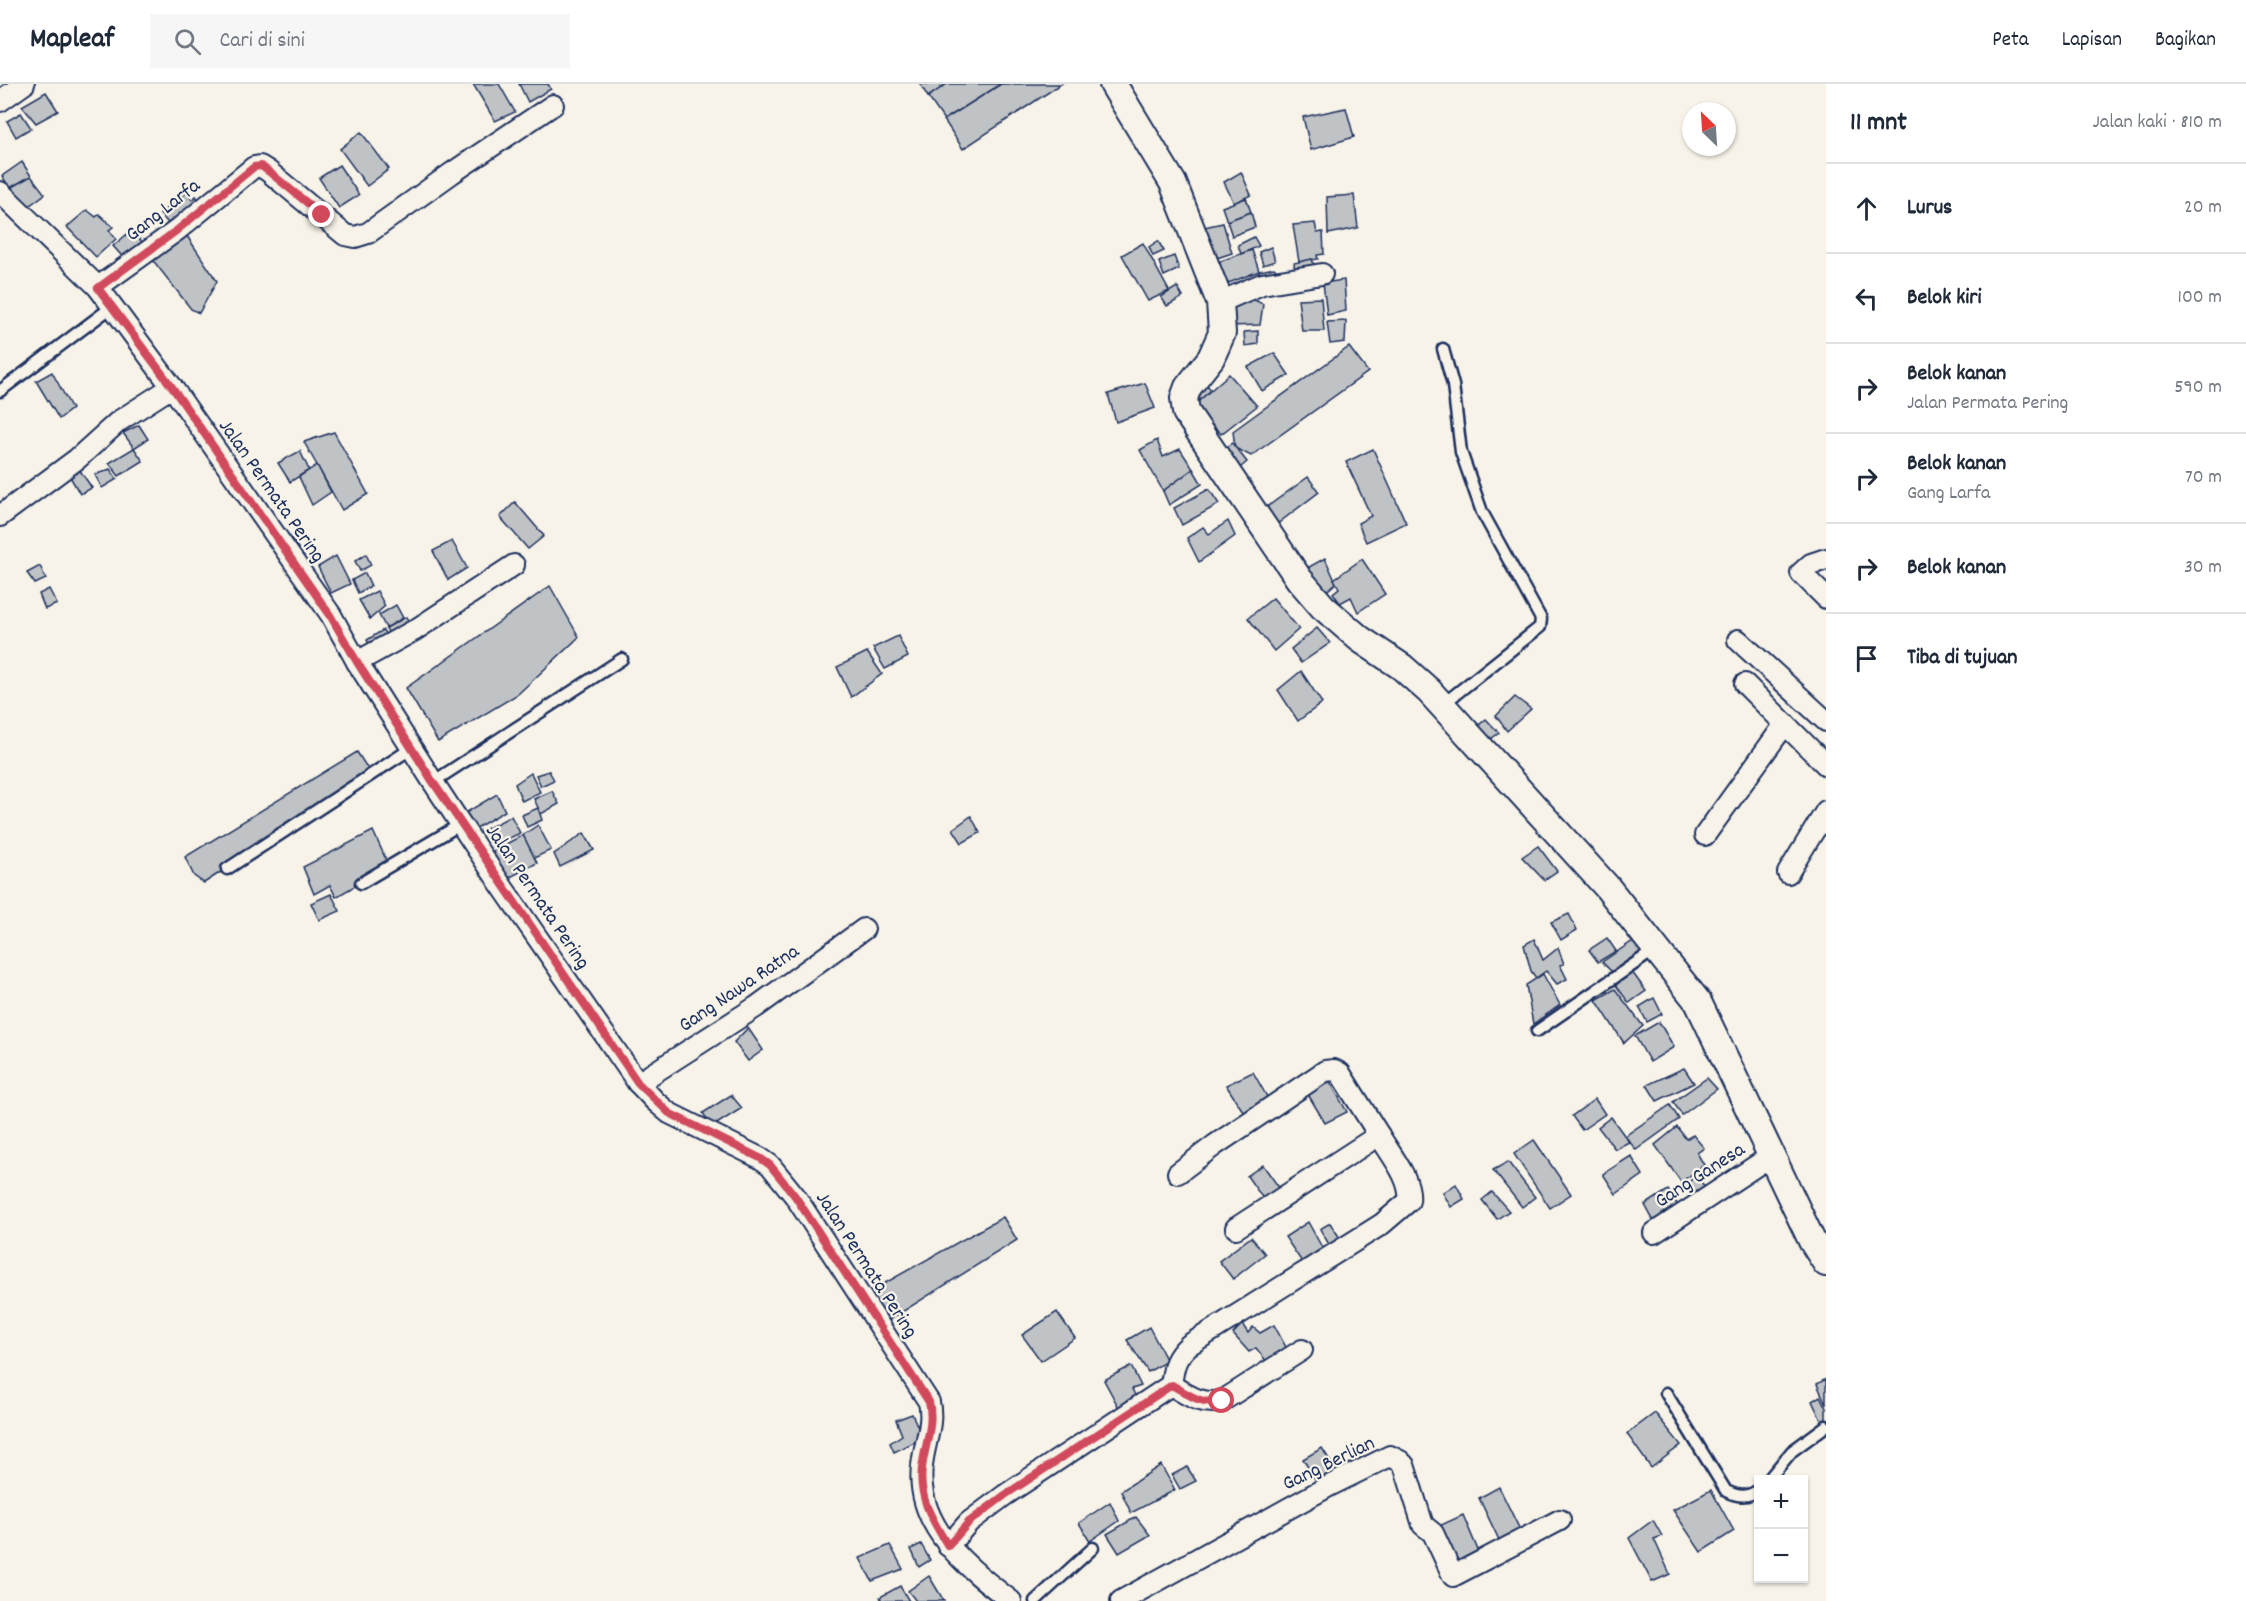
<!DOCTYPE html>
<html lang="id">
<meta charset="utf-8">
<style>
:root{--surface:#fff;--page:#f6f6f7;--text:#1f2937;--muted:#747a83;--line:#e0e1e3}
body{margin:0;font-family:Dekko,sans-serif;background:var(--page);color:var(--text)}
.controls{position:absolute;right:18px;bottom:18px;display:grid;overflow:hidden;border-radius:0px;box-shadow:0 2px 4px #0004}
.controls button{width:54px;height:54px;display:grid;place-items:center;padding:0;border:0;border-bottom:2px solid var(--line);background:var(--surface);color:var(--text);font:30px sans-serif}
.compass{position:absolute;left:1682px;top:18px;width:54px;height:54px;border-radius:50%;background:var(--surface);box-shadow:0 2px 4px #0004;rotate:335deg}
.stop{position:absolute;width:18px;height:18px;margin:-14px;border:4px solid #d1495b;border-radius:50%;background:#fff}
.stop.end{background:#d1495b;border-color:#fff;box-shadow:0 2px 6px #0008}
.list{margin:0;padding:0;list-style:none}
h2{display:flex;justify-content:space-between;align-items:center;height:78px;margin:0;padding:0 24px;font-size:26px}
h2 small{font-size:20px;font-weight:400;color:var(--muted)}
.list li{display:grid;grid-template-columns:39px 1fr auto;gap:18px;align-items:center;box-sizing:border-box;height:90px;padding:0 24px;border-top:2px solid var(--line)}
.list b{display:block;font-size:22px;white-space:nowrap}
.list p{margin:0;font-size:20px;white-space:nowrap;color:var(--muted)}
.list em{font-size:20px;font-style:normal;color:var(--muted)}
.icon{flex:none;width:33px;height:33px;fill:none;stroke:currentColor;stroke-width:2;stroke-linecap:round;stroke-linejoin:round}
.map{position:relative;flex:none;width:1826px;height:1517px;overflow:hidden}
header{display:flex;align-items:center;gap:36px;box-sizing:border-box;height:84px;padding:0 30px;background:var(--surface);border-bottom:2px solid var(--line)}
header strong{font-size:28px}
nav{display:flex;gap:33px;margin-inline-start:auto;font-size:21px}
.search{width:420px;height:54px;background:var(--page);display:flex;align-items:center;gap:15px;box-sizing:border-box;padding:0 21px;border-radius:0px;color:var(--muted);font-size:22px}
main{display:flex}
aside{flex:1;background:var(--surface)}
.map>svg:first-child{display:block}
</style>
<header>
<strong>Mapleaf</strong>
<div class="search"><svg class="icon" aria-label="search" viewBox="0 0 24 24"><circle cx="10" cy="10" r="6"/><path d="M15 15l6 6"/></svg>Cari di sini</div>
<nav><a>Peta</a><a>Lapisan</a><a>Bagikan</a></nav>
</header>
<main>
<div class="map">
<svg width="1826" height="1517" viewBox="0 0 1826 1517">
<rect width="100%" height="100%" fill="#f7f3e8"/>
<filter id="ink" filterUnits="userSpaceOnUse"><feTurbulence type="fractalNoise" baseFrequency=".0167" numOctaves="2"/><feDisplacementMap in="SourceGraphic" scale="12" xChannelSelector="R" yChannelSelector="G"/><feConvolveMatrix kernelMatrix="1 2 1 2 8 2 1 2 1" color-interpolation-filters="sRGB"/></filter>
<g filter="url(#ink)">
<g fill="#c0c3c5" stroke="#1b2f5e" stroke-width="1.5">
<polygon points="473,0 499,0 515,28 495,37"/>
<polygon points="519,0 548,0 551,5 528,18"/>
<polygon points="920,0 947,0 928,13"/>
<polygon points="947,0 1001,0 944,36 928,13"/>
<polygon points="1001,0 1061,0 963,65 944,36"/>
<polygon points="46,8 58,27 36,39 22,22"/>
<polygon points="1346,24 1354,53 1311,66 1303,33"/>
<polygon points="21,29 31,44 16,53 7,37"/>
<polygon points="361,48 389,85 367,102 340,65"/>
<polygon points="22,78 31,92 10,104 2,92"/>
<polygon points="339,81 359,111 339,124 319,94"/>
<polygon points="1241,88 1251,111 1234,119 1224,98"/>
<polygon points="31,92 45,110 26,124 10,104"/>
<polygon points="186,109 192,116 196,112 204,123 175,147 160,130"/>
<polygon points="1354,111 1358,144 1328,150 1327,113"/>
<polygon points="1246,114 1251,128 1227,137 1222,123"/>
<polygon points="87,126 96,133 99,130 113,143 109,146 116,155 96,173 67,143"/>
<polygon points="1251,128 1255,143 1232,152 1227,137"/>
<polygon points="1223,139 1232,169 1211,176 1204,143"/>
<polygon points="1315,139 1317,149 1323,148 1324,170 1317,171 1318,175 1299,178 1293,141"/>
<polygon points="132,146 149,166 129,180 113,162"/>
<polygon points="187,152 217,197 199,229 191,225 152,175"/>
<polygon points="1254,153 1259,162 1241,170 1238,161"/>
<polygon points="1158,157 1164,167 1153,172 1149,163"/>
<polygon points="1143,159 1169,207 1148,217 1122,171"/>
<polygon points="1271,163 1275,177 1263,181 1259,168"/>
<polygon points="1252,166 1259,187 1226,200 1218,178"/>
<polygon points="1174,172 1179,185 1164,192 1159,178"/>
<polygon points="1312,175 1315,184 1295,188 1294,179"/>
<polygon points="1274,184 1281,191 1261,198 1259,187"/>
<polygon points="1344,196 1346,227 1327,231 1323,199"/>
<polygon points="1177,203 1183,213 1167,222 1161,213"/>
<polygon points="1248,213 1263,220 1260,241 1229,242 1229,217"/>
<polygon points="1321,214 1324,247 1302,247 1298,215"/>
<polygon points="1346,237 1345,258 1330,260 1327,238"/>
<polygon points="1258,247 1258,260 1245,262 1244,248"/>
<polygon points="1349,263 1368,288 1251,372 1235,364 1233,347"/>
<polygon points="1274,269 1289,291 1262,307 1248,283"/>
<polygon points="52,288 72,325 59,335 36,297"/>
<polygon points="1229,290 1257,322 1221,350 1193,322"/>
<polygon points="1203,296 1211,306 1193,322"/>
<polygon points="1145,299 1155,324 1116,338 1108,310"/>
<polygon points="139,341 148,355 134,364 123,349"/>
<polygon points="334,348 368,410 342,426 304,358"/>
<polygon points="1157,356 1163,373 1180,365 1193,385 1163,407 1140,366"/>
<polygon points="1232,359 1247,378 1229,393 1215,371"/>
<polygon points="134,364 143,377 119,392 109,379"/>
<polygon points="1373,365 1406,439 1366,458 1358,439 1371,432 1346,378"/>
<polygon points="300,367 309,386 290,398 278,379"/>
<polygon points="317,381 331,408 312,421 299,393"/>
<polygon points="79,385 92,404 80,410 69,391"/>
<polygon points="110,385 117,395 102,404 95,391"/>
<polygon points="1193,385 1202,400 1169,421 1163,407"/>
<polygon points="1308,393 1319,408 1272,444 1260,428"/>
<polygon points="1209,405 1219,420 1182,441 1174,424"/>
<polygon points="515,418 544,452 528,465 500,433"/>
<polygon points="1228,437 1235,452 1199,478 1187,454 1203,443 1209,450"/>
<polygon points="452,457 467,484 448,496 433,467"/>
<polygon points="366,470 371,481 360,487 355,477"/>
<polygon points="336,472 350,500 331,509 318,483"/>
<polygon points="1325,474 1336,499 1316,516 1302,487"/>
<polygon points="1362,475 1385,510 1358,528 1351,513 1340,519 1333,509 1339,504 1334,495"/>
<polygon points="40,482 46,495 35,500 27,489"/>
<polygon points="365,489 371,502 358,509 352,496"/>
<polygon points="550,502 579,553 518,610 438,658 406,604"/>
<polygon points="49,505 57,520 45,525 39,510"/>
<polygon points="377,507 385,522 370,535 359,516"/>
<polygon points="1273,514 1299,545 1274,567 1248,534"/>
<polygon points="396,521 403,534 386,544 379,531"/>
<polygon points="406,533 415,545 393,558 386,544"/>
<polygon points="1317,544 1330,559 1301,579 1291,565"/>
<polygon points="383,546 390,559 373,569 367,556"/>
<polygon points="898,552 908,573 885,585 873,564"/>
<polygon points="867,568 882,590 851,613 837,583"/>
<polygon points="1301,587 1322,619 1298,637 1278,606"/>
<polygon points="1515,613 1531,625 1507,647 1496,632"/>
<polygon points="1486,635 1499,649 1480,663 1468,650"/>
<polygon points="357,668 371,690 204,799 194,792 185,773"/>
<polygon points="549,687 554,696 541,702 536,691"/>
<polygon points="531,689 540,708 522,717 515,700"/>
<polygon points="552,707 559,720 541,730 534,715"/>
<polygon points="497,710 505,727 468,749 457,734"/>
<polygon points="538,724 542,736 527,743 522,731"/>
<polygon points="511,732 520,749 493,762 486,745"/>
<polygon points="971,732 980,749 962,759 953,745"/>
<polygon points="538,741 551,766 534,774 523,751"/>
<polygon points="373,747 389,782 336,813 330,801 314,810 303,783"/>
<polygon points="584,749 594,766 560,783 554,770"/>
<polygon points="523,751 537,779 503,797 489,769"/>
<polygon points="1538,762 1557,787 1544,796 1522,773"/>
<polygon points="331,810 340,827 319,836 311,819"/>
<polygon points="1569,830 1577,846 1561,856 1551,838"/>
<polygon points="1607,854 1616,867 1598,878 1589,866"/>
<polygon points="1534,855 1543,876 1558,864 1564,880 1560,881 1567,895 1557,900 1546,887 1536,894 1531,887 1524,861"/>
<polygon points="1633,857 1644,869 1615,891 1602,878"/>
<polygon points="1632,888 1646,907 1629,919 1615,900"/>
<polygon points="1543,890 1560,921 1533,940 1526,901"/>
<polygon points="1615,905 1643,942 1624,959 1596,916"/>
<polygon points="1654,914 1662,930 1647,938 1639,923"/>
<polygon points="1659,938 1674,963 1650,978 1635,952"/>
<polygon points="748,944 763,966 748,977 734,958"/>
<polygon points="1684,984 1694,999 1657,1017 1647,1001"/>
<polygon points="1253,988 1271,1020 1248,1035 1226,1001"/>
<polygon points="1707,994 1717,1005 1682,1031 1673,1018"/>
<polygon points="1329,996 1347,1028 1325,1039 1306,1007"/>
<polygon points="731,1011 742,1024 712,1043 703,1029"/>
<polygon points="1595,1015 1605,1030 1582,1046 1572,1032"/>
<polygon points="1670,1021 1679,1035 1636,1066 1625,1052"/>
<polygon points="1611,1033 1629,1058 1615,1065 1598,1043"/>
<polygon points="1677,1043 1686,1055 1693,1051 1704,1064 1697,1069 1704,1081 1681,1098 1655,1061"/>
<polygon points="1534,1056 1571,1110 1550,1124 1514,1070"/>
<polygon points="1631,1072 1643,1091 1616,1110 1603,1090"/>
<polygon points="1508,1078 1535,1113 1522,1123 1493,1086"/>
<polygon points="1263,1081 1280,1105 1264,1116 1247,1092"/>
<polygon points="1697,1092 1709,1109 1696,1118 1684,1101"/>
<polygon points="1456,1100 1464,1115 1451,1123 1443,1109"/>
<polygon points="1668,1106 1679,1123 1656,1141 1645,1121"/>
<polygon points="1492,1108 1509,1127 1497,1135 1482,1116"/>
<polygon points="1003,1133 1017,1156 886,1238 869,1208"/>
<polygon points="1308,1138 1324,1167 1304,1181 1285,1153"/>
<polygon points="1330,1139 1342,1157 1331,1164 1320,1145"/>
<polygon points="1251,1153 1265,1170 1233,1195 1219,1177"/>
<polygon points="1057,1228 1075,1254 1041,1277 1022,1251"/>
<polygon points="1242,1240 1248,1249 1253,1243 1260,1249 1274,1241 1288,1267 1267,1278 1256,1264 1249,1268 1233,1250"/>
<polygon points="1149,1243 1167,1277 1148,1288 1127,1256"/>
<polygon points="1131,1282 1141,1302 1132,1305 1137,1315 1119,1324 1104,1296"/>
<polygon points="1826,1295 1826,1320 1817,1300"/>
<polygon points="1820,1312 1826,1324 1826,1335 1822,1338 1812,1317"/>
<polygon points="1655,1329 1681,1361 1651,1384 1627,1350"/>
<polygon points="912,1330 923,1354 894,1368 890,1359 902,1351 896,1336"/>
<polygon points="1322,1364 1339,1391 1319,1402 1303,1375"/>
<polygon points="1161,1381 1175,1406 1131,1429 1121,1407"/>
<polygon points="1187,1383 1196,1397 1180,1405 1172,1391"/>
<polygon points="1499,1403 1522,1450 1501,1460 1479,1414"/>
<polygon points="1711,1406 1734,1447 1701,1468 1673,1426"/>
<polygon points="1110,1418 1119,1437 1090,1457 1079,1439"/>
<polygon points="1463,1431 1480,1471 1457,1483 1439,1442"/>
<polygon points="1136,1433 1150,1451 1119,1469 1107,1450"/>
<polygon points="1653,1436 1662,1452 1654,1455 1670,1490 1652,1498 1629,1454"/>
<polygon points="921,1460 930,1476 919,1483 911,1465"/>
<polygon points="890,1461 903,1485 872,1497 860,1474"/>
<polygon points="929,1492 944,1517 916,1517 908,1507"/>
<polygon points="900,1502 909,1517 882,1517 880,1513"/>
</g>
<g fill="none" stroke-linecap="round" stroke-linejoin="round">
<defs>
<g id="service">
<polyline points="0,307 113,222"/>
<polyline points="1442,621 1540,543 1541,535 1482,428 1461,368 1453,301 1443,265"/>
<polyline points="433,698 622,575"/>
<polyline points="227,785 412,664"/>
<polyline points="361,799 461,740"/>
<polyline points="1537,947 1656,865"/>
<path d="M 1666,1309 L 1726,1407 C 1738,1413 1748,1414 1758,1406"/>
<polyline points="1768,1396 1792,1367 1826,1342"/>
<polyline points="1035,1517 1093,1464"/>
</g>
<g id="minor">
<polyline points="0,17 24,0"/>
<path d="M 0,108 L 98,203 L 172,303 L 331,531 L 357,578 L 433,698 L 501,801 L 638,999 L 655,1017 L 669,1029 L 760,1074 L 770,1081 L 795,1112 L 929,1318 C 934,1341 924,1359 922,1382 C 915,1443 968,1484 1011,1517"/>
<polyline points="98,203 176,147 254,83 260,82 268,87 345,151 355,153 368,149 452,89 553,21"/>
<polyline points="1220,218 1262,200 1322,190"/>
<polyline points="0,432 77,375 119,337 172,303"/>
<polyline points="1826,475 1811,480 1801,489 1826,514"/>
<polyline points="1738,556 1826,637"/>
<polyline points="357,578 415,546 514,481"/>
<polyline points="1745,600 1826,681"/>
<polyline points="1705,751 1785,640"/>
<polyline points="1788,789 1826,727"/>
<polyline points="638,999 756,923 864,845"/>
<polyline points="1178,1089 1215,1061 1325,987 1334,986 1340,989 1379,1051"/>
<polyline points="1654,1149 1771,1072"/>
<path d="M 1171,1301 C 1189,1312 1201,1321 1222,1317 L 1302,1266"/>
<path d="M 948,1462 L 969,1438 L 1005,1411 L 1171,1301 C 1174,1282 1174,1275 1189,1261 L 1382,1140 L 1409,1117 C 1412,1095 1390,1070 1379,1051 L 1236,1144"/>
<polyline points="1121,1517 1329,1402 1390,1372 1400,1377 1404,1381 1423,1441 1433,1449 1453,1492 1560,1436"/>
</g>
<polyline id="tertiary" points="1113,0 1173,99 1220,218 1222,249 1211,274 1188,303 1184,314 1186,328 1299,495 1323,523 1360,555 1402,583 1429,607 1607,803 1698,918 1812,1157 1826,1179"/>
</defs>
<use href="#service" stroke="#1b2f5e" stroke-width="15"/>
<use href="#minor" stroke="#1b2f5e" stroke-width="24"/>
<use href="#tertiary" stroke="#1b2f5e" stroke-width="30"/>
<use href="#service" stroke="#f7f3e8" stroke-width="10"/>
<use href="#minor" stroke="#f7f3e8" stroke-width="20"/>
<use href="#tertiary" stroke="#f7f3e8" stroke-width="26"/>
</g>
</g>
<g fill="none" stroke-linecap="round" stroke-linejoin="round" filter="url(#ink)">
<path stroke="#d1495b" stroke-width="8" d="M 322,131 L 268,87 L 261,82 L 254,83 L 176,147 L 98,204 L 172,303 L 330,531 L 357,578 L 433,698 L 638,999 L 669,1029 L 760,1074 L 770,1081 L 795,1112 L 929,1318 C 934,1339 926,1358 923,1378 C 916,1410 932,1436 948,1462 L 969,1438 L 1005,1411 L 1172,1301 C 1189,1311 1201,1321 1222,1317"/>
</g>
<g text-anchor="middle" stroke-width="4.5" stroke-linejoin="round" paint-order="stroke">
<g font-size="21" fill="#1b2f5e" stroke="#f7f3e8">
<text transform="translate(162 125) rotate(-38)" y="7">Gang Larfa</text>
<text transform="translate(273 406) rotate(55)" y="7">Jalan Permata Pering</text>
<text transform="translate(539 812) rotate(56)" y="7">Jalan Permata Pering</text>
<text transform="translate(738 903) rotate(-34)" y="7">Gang Nawa Ratna</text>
<text transform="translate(1699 1090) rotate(-33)" y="7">Gang Ganesa</text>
<text transform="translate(868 1180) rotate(57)" y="7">Jalan Permata Pering</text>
<text transform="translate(1328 1378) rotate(-26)" y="7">Gang Berlian</text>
</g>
</g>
</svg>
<div class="controls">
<button>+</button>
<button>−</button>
</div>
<svg class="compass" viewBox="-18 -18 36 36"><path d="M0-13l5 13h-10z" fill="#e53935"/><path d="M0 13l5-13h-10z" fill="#747a83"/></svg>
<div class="stop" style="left:1222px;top:1317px"></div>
<div class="stop end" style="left:322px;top:131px"></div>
</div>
<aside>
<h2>11 mnt<small>Jalan kaki · 810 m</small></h2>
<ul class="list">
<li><svg class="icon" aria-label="ahead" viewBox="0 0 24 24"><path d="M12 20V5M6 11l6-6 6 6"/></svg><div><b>Lurus</b></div><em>20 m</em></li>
<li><svg class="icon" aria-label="left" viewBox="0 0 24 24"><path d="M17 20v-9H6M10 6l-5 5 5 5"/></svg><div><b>Belok kiri</b></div><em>100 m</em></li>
<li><svg class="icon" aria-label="right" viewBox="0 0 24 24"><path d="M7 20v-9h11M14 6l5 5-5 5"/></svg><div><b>Belok kanan</b><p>Jalan Permata Pering</p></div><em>590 m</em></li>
<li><svg class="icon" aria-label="right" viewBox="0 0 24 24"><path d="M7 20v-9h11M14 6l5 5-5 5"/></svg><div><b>Belok kanan</b><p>Gang Larfa</p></div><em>70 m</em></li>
<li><svg class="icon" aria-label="right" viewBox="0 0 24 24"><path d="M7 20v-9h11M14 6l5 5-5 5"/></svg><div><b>Belok kanan</b></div><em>30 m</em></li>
<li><svg class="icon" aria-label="arrive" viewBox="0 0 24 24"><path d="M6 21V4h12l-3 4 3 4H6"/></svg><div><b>Tiba di tujuan</b></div></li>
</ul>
</aside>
</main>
